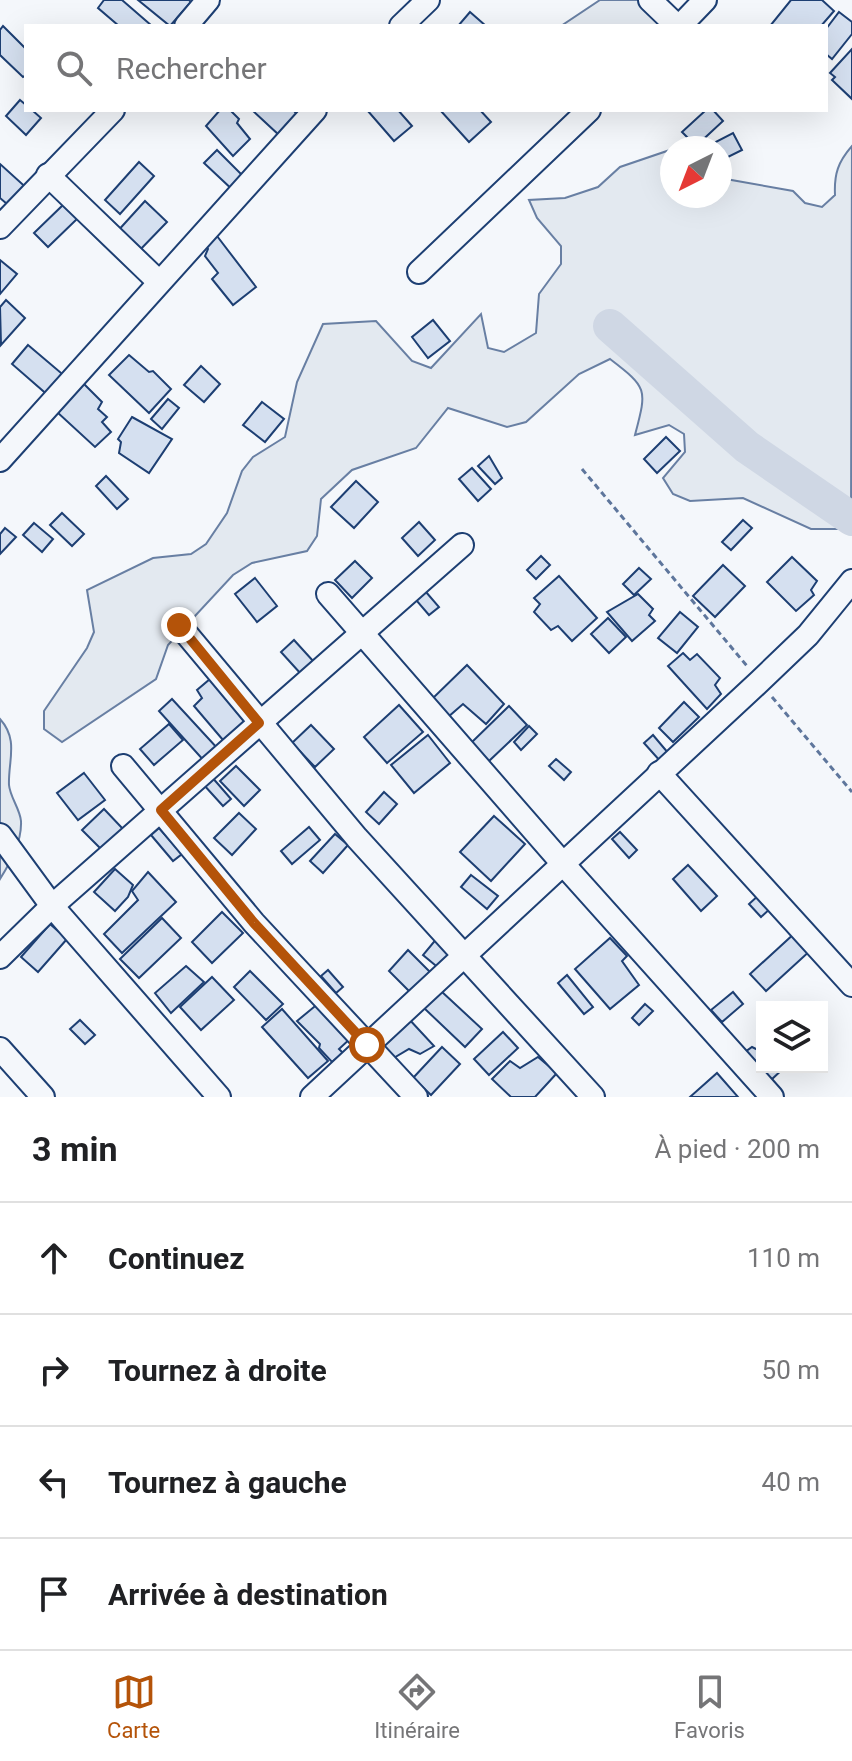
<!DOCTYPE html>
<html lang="fr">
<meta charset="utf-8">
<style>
:root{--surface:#fff;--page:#f2f2f2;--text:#202124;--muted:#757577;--line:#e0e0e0;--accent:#b45309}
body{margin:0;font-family:Roboto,sans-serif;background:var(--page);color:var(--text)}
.controls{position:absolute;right:24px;bottom:24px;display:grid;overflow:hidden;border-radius:0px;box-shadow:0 8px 32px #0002}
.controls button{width:72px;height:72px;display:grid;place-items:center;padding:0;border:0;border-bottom:2px solid var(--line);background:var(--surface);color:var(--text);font:40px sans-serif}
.compass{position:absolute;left:660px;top:136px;width:72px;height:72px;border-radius:50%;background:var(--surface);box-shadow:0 8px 32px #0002;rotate:222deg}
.stop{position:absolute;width:24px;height:24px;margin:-18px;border:6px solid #b45309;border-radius:50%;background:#fff}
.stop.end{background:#b45309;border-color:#fff;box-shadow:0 2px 8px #0008}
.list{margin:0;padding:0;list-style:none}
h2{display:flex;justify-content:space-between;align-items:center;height:104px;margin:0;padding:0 32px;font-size:34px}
h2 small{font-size:26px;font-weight:400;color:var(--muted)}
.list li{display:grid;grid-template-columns:52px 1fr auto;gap:24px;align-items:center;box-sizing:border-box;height:112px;padding:0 32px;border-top:2px solid var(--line)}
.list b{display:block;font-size:30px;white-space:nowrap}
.list em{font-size:26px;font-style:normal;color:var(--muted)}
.icon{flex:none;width:44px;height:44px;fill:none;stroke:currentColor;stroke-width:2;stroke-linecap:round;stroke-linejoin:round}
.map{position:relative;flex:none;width:852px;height:1097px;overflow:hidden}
.search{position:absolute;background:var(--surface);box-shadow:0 8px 32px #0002;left:24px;right:24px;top:24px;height:88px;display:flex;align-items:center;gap:20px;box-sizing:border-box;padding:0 28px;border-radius:0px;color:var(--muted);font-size:30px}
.sheet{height:552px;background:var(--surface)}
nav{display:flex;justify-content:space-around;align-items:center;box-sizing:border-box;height:112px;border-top:2px solid var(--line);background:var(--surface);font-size:22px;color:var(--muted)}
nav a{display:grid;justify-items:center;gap:4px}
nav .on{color:var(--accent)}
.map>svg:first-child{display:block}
</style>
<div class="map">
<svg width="852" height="1097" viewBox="0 0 852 1097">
<rect width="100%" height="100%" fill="#f4f7fb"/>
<g fill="#e3e9f0" stroke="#687fa3" stroke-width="2">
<polygon points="600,0 647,0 674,26 561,26"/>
<path d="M 852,146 L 851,529 L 811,529 L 743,498 L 690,501 L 673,494 L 663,478 L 685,452 L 684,434 L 669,425 L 635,435 C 647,389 648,388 610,359 L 579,374 L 526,422 L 507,427 L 448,408 L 416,448 L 352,470 L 321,499 L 317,536 L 307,551 L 252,563 L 233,575 L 168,645 L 156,679 L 62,742 L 44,729 L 44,711 L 87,648 L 94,632 L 87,590 L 153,558 L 191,554 L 206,544 L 227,513 L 242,471 L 253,457 L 285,437 L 297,382 L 323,324 L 376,321 L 412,361 L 431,368 L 481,314 L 488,348 L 504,352 L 536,333 L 539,294 L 561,264 L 561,246 L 537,218 L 529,200 L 565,198 L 598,187 L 620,167 L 670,150 L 672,196 L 720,196 L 720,178 L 793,191 L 805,203 L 822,207 L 835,195 C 834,174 838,162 852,146 Z"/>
<path d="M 0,719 C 19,740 8,761 9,785 C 10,797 20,809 21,821 C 22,842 10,863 0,879 Z"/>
</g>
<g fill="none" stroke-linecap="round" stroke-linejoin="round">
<polyline stroke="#cfd7e4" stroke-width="34" points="610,326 747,447 852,519"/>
</g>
<g fill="#d5e0f0" stroke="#1d3f73" stroke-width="2">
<polygon points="104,0 122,0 152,26 119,26 98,8"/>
<polygon points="138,0 189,0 191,2 170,26"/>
<polygon points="791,0 822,0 834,11 821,26 770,26"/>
<polygon points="470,12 486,26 458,26"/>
<polygon points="839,12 852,22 852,34 832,59 826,54 826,29"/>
<polygon points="3,26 26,49 26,75 23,77 0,55 0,30"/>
<polygon points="852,49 852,99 832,80 835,77 830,73"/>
<polygon points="20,100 26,105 26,110 32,110 41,118 26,135 6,116"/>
<polygon points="220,110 230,110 239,119 237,123 250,139 233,156 206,126"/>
<polygon points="252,110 293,110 298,115 279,135"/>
<polygon points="367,110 398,110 412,126 394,141"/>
<polygon points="440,110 480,110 491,122 469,142"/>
<polygon points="706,110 713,110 723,121 696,146 682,132"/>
<polygon points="733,133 742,150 720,161 720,148 706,147"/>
<polygon points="217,150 248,181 236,193 204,163"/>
<polygon points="139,162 154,176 120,214 105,200"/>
<polygon points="0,164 31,192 14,210 0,198"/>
<polygon points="145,201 167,222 136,254 115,234"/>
<polygon points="64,204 78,218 48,247 34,233"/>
<polygon points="217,236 256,287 233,305 212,279 218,273 205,256 208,249 205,245"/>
<polygon points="0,260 17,274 0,294"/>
<polygon points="6,300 25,318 1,345 0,307"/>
<polygon points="433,320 450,341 428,358 412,337"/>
<polygon points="28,345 67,378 50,397 12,364"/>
<polygon points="129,355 149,372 153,371 171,389 149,413 109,375"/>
<polygon points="201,366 220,384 204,402 184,385"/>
<polygon points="84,384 102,402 98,409 107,417 102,422 111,432 95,447 57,412"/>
<polygon points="168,399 179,408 162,429 151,419"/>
<polygon points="262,402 284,419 265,442 243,425"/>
<polygon points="132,417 172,439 149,473 119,453 121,442 118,439"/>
<polygon points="666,437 680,451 657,473 644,459"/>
<polygon points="489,456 502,478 495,484 478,466"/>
<polygon points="472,468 491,489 478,501 459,479"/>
<polygon points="106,476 128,499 117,509 96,486"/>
<polygon points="356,481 378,502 354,528 331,507"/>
<polygon points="62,513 84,534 72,546 50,525"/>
<polygon points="743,520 752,528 731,550 722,542"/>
<polygon points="419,522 435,540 418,556 402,538"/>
<polygon points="34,523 53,539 42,552 23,535"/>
<polygon points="5,528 16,537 0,554 0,534"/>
<polygon points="541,556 550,565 536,579 527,570"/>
<polygon points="792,557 817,581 811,590 814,595 796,611 767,582"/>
<polygon points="355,561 372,578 352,598 335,580"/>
<polygon points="723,565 745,586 715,617 693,596"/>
<polygon points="639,568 651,579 634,595 623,584"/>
<polygon points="559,576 597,618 572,641 558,626 551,630 534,612 540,604 534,598"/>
<polygon points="255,578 277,606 257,622 235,594"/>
<polygon points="426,592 439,607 429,615 416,600"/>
<polygon points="638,594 653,609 649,615 655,621 632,641 607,612"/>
<polygon points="680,612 698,627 677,653 658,638"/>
<polygon points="608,618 626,637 609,653 591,634"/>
<polygon points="294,640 314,662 301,674 281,652"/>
<polygon points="683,653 690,660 697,654 720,678 715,685 721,694 707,709 668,666"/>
<polygon points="467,665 504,704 486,724 463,704 448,717 432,699"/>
<polygon points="210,679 245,722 223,740 194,706 202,698 197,690"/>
<polygon points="172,699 219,750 206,763 159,711"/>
<polygon points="684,702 699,717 673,742 659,728"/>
<polygon points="399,705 423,732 387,763 364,737"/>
<polygon points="509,706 527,725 489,761 471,743"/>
<polygon points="169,724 183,740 154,765 140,749"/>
<polygon points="311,725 334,749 315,767 292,743"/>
<polygon points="529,726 537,734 521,750 514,742"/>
<polygon points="428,735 450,763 414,793 391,765"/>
<polygon points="653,735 669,754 661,762 644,743"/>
<polygon points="556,759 571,772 564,780 549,766"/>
<polygon points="236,766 260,790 244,806 220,781"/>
<polygon points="84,773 105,800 78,820 57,793"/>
<polygon points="211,776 231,799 223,806 203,784"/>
<polygon points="384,792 397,804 379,824 366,812"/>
<polygon points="104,809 123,829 102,850 82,830"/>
<polygon points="239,813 256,829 232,855 214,838"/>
<polygon points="494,816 525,844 491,881 460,852"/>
<polygon points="309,827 320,840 292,864 281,851"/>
<polygon points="159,828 182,854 173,861 151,835"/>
<polygon points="620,832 637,850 629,858 612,839"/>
<polygon points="335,834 348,845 323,873 310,861"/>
<polygon points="688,865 717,896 701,911 673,879"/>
<polygon points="115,869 133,885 128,897 115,911 94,892"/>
<polygon points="148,872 176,902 122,953 104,934 138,900 132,891"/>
<polygon points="471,875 498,896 487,909 461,887"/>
<polygon points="760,894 772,907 761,917 749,904"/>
<polygon points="222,912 243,933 212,963 192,942"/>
<polygon points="162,918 181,938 139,978 120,959"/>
<polygon points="50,924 67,939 38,972 21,957"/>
<polygon points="796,932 812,949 766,991 750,974"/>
<polygon points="438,937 457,953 441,970 423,955"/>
<polygon points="610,938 627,956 622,961 639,985 610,1009 575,969"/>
<polygon points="408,950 430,972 410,992 389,971"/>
<polygon points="186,966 204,982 171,1013 155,993"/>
<polygon points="328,970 343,987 336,993 321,976"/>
<polygon points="250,971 283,1004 266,1020 234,987"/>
<polygon points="567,975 593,1007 584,1014 558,983"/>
<polygon points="212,977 234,1000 201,1030 180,1007"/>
<polygon points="441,991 482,1029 465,1047 424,1008"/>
<polygon points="733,992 743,1004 722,1022 711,1010"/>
<polygon points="320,1002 353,1036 339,1049 343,1053 332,1062 319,1048 320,1044 297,1021"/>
<polygon points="645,1004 653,1011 639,1025 632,1018"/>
<polygon points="282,1009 328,1061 308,1078 262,1027"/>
<polygon points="408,1018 434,1046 420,1054 409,1049 392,1059 379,1045"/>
<polygon points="80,1020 95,1035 85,1044 70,1029"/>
<polygon points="503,1032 518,1048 489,1075 474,1059"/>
<polygon points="762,1046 762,1067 785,1067 771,1080 745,1052 752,1047 758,1050"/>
<polygon points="442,1047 460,1064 431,1095 413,1078"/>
<polygon points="538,1057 557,1073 535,1097 511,1097 492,1079 510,1061 520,1068"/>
<polygon points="717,1073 738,1097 690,1097"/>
</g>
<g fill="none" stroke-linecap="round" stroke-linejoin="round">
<defs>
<g id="minor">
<polyline points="650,0 677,26"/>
<polyline points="186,26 208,0"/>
<polyline points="401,26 428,0"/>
<polyline points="680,26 705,0"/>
<polyline points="48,175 159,282"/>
<polyline points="0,227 113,110"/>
<polyline points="419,272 589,110"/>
<polyline points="0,460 315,110"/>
<polyline points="328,594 564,865 772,1097"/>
<polyline points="179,625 357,838 593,1097"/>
<polyline points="123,766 254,923 416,1097"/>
<polyline points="659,773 852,985"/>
<polyline points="0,835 52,906 219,1097"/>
<polyline points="0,957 52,906 462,545"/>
<polyline points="0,1049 43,1097"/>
<polyline points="312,1097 760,681 808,635 852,581"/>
</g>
</defs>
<use href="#minor" stroke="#1d3f73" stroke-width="26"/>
<g stroke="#5e769c" stroke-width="3" stroke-dasharray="6 4" stroke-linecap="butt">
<polyline points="582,469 747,666"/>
<polyline points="772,697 852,792"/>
</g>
<use href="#minor" stroke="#f4f7fb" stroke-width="22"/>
</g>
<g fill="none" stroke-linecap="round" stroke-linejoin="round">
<polyline stroke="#b45309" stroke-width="10" points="179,625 259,723 161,810 254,923 367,1045"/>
</g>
</svg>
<div class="controls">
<button><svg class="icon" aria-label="layers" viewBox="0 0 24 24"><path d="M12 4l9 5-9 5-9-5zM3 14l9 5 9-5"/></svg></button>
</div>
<svg class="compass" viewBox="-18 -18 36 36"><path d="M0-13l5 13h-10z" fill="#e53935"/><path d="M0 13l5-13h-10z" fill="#757577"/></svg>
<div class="stop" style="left:367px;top:1045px"></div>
<div class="stop end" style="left:179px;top:625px"></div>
<div class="search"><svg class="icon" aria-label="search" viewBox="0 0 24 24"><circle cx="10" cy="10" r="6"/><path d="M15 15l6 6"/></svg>Rechercher</div>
</div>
<section class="sheet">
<h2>3 min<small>À pied · 200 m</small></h2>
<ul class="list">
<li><svg class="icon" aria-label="ahead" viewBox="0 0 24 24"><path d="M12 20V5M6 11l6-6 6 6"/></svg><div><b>Continuez</b></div><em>110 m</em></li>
<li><svg class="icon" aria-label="right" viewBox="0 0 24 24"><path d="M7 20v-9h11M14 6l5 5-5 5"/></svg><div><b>Tournez à droite</b></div><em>50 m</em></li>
<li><svg class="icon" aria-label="left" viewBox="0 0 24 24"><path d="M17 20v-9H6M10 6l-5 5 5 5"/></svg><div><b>Tournez à gauche</b></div><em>40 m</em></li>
<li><svg class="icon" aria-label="arrive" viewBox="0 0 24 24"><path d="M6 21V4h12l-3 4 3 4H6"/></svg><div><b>Arrivée à destination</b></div></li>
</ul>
</section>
<nav>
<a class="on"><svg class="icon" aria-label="map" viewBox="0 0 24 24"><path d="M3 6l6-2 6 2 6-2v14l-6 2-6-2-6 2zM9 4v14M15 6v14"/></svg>Carte</a>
<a><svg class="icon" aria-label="directions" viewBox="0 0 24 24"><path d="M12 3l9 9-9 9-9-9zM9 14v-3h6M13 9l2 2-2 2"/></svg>Itinéraire</a>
<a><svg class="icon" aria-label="saved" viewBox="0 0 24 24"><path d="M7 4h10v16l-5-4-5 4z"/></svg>Favoris</a>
</nav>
